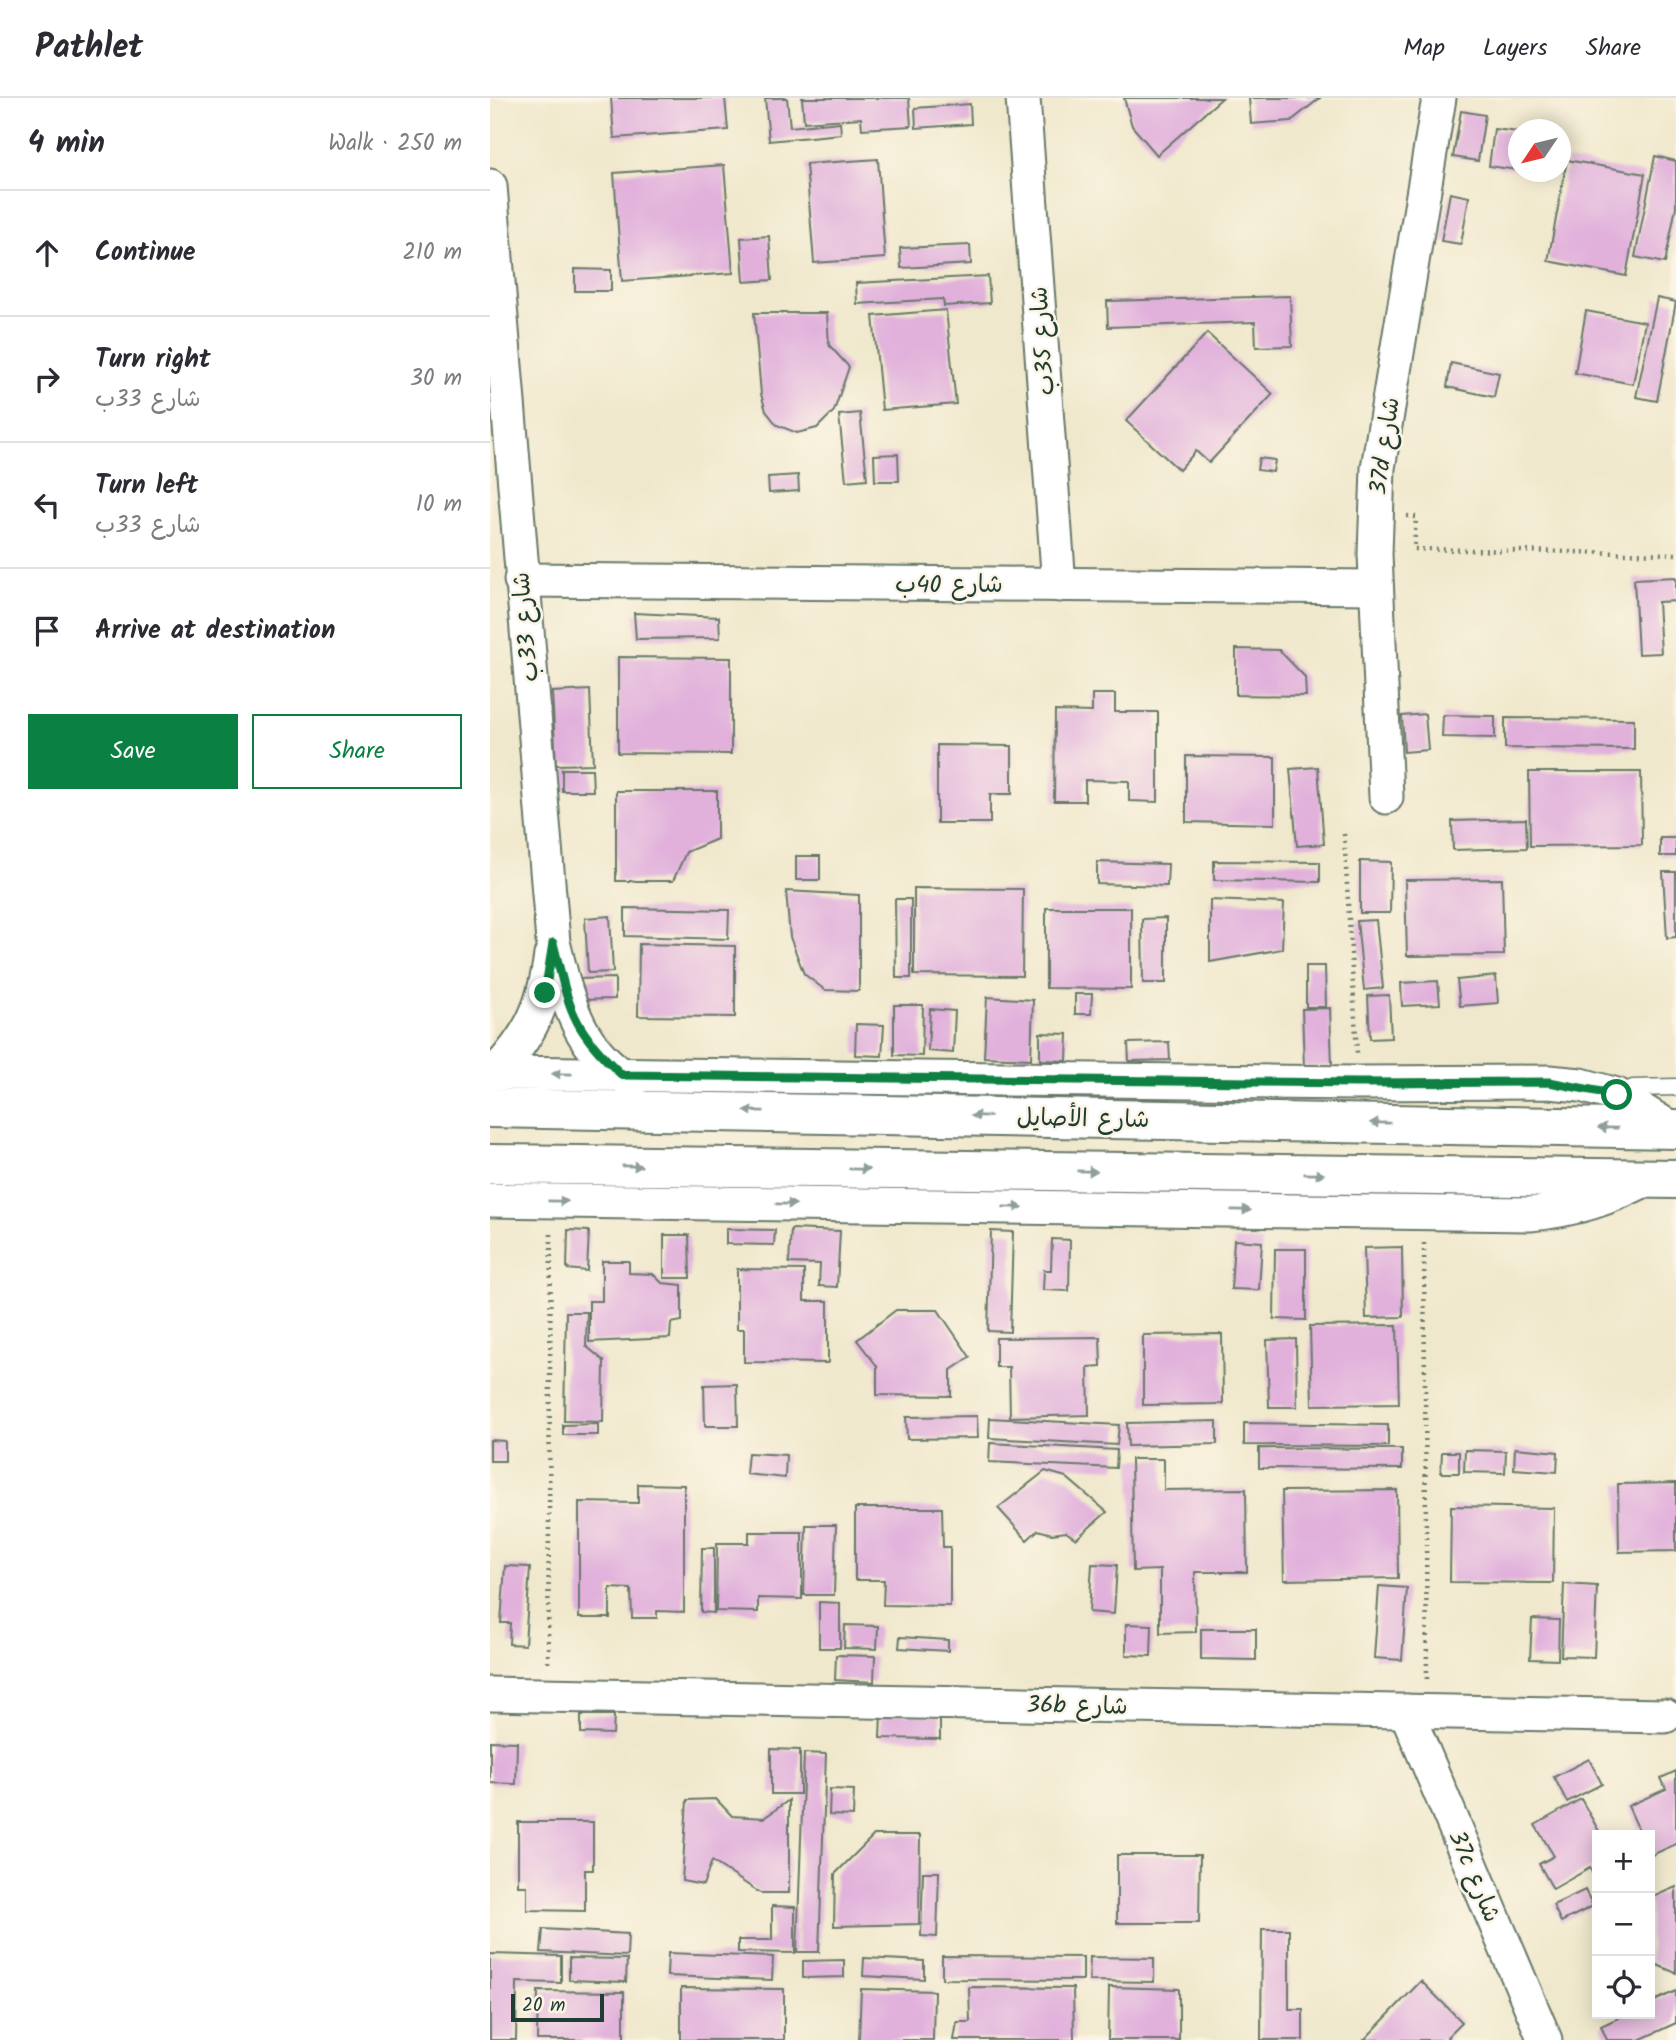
<!DOCTYPE html>
<meta charset="utf-8">
<style>
:root{--surface:#fff;--page:#f7f7f7;--text:#2b2b33;--muted:#7c7c81;--line:#e1e1e2;--accent:#0b8043}
body{margin:0;font-family:Kalam,"Playpen Sans Arabic",sans-serif;background:var(--page);color:var(--text)}
.controls{position:absolute;right:21px;bottom:21px;display:grid;overflow:hidden;border-radius:0px;box-shadow:0 4px 18px #0003}
.controls button{width:63px;height:63px;display:grid;place-items:center;padding:0;border:0;border-bottom:2px solid var(--line);background:var(--surface);color:var(--text);font:35px sans-serif}
.compass{position:absolute;left:1018px;top:21px;width:63px;height:63px;border-radius:50%;background:var(--surface);box-shadow:0 4px 18px #0003;rotate:235deg}
.scale{position:absolute;left:21px;bottom:18px;width:93px;box-sizing:border-box;padding-left:7px;border:4px solid #1f3d34;border-top:0;font-size:19px;line-height:24px;white-space:nowrap;color:#1f3d34;-webkit-text-stroke:5px #fcf5e5;paint-order:stroke}
.stop{position:absolute;width:21px;height:21px;margin:-16px;border:5px solid #0b8043;border-radius:50%;background:#fff}
.stop.end{background:#0b8043;border-color:#fff;box-shadow:0 2px 7px #0008}
.list{margin:0;padding:0;list-style:none}
h2{display:flex;justify-content:space-between;align-items:center;height:91px;margin:0;padding:0 28px;font-size:30px}
h2 small{font-size:23px;font-weight:400;color:var(--muted)}
.list li{display:grid;grid-template-columns:46px 1fr auto;gap:21px;align-items:center;box-sizing:border-box;height:126px;padding:0 28px;border-top:2px solid var(--line)}
.list b{display:block;font-size:26px;white-space:nowrap}
.list p{margin:0;font-size:23px;white-space:nowrap;color:var(--muted)}
.list em{font-size:23px;font-style:normal;color:var(--muted)}
.actions{display:flex;gap:14px;padding:21px 28px}
.actions a{flex:1;padding:16px 0;border:2px solid var(--accent);border-radius:0px;text-align:center;font-size:24px;color:var(--accent)}
.actions .main{background:var(--accent);color:#fff}
.icon{flex:none;width:38px;height:38px;fill:none;stroke:currentColor;stroke-width:2;stroke-linecap:round;stroke-linejoin:round}
.map{position:relative;flex:none;width:1186px;height:1942px;overflow:hidden}
header{display:flex;align-items:center;gap:42px;box-sizing:border-box;height:98px;padding:0 35px;background:var(--surface);border-bottom:2px solid var(--line)}
header strong{font-size:33px}
nav{display:flex;gap:38px;margin-inline-start:auto;font-size:24px}
main{display:flex}
aside{flex:1;background:var(--surface)}
.map>svg:first-child{display:block}
</style>
<header>
<strong>Pathlet</strong>
<nav><a>Map</a><a>Layers</a><a>Share</a></nav>
</header>
<main>
<aside>
<h2>4 min<small>Walk · 250 m</small></h2>
<ul class="list">
<li><svg class="icon" aria-label="ahead" viewBox="0 0 24 24"><path d="M12 20V5M6 11l6-6 6 6"/></svg><div><b>Continue</b></div><em>210 m</em></li>
<li><svg class="icon" aria-label="right" viewBox="0 0 24 24"><path d="M7 20v-9h11M14 6l5 5-5 5"/></svg><div><b>Turn right</b><p>شارع 33ب</p></div><em>30 m</em></li>
<li><svg class="icon" aria-label="left" viewBox="0 0 24 24"><path d="M17 20v-9H6M10 6l-5 5 5 5"/></svg><div><b>Turn left</b><p>شارع 33ب</p></div><em>10 m</em></li>
<li><svg class="icon" aria-label="arrive" viewBox="0 0 24 24"><path d="M6 21V4h12l-3 4 3 4H6"/></svg><div><b>Arrive at destination</b></div></li>
</ul>
<div class="actions"><a class="main">Save</a><a>Share</a></div>
</aside>
<div class="map">
<svg width="1186" height="1942" viewBox="0 0 1186 1942">
<rect width="100%" height="100%" fill="#fcf5e5"/>
<filter id="ink" filterUnits="userSpaceOnUse"><feTurbulence type="fractalNoise" baseFrequency=".0143" numOctaves="2"/><feDisplacementMap in="SourceGraphic" scale="14" xChannelSelector="R" yChannelSelector="G"/><feConvolveMatrix kernelMatrix="1 2 1 2 8 2 1 2 1" color-interpolation-filters="sRGB"/></filter>
<filter id="wash" filterUnits="userSpaceOnUse"><feTurbulence type="fractalNoise" baseFrequency=".00686" numOctaves="4" result="noise"/><feDisplacementMap in="SourceGraphic" scale="28" xChannelSelector="R" yChannelSelector="G"/><feGaussianBlur stdDeviation="1.57" result="paint"/><feColorMatrix in="noise" values="0 0 0 0 0 0 0 0 0 0 0 0 0 0 0 0 0 1.4 0 .05"/><feComposite in="paint" operator="in"/></filter>
<g filter="url(#wash)">
<rect width="100%" height="100%" fill="#f0e8cc"/>
<g id="blocks">
<g fill="#e1b1dc">
<polygon points="121,0 235,0 238,32 124,40"/>
<polygon points="275,0 297,0 300,29 350,24 351,36 279,43"/>
<polygon points="312,0 419,0 421,28 372,31 371,20 314,24"/>
<polygon points="634,0 732,0 667,57 642,28"/>
<polygon points="759,0 830,0 801,23 761,26"/>
<polygon points="480,6 481,26 426,30 425,10"/>
<polygon points="971,13 995,17 988,63 963,59"/>
<polygon points="1004,31 1028,34 1028,72 999,68"/>
<polygon points="1165,58 1186,63 1186,109 1175,165 1145,159"/>
<polygon points="388,61 395,160 324,165 316,66"/>
<polygon points="1077,62 1155,76 1136,178 1058,163"/>
<polygon points="234,67 243,175 132,183 124,75"/>
<polygon points="960,95 979,99 971,146 951,143"/>
<polygon points="279,138 282,182 254,184 251,140"/>
<polygon points="480,147 481,166 411,170 410,150"/>
<polygon points="85,171 121,172 121,193 85,193"/>
<polygon points="498,178 500,205 454,208 453,201 367,206 366,185"/>
<polygon points="800,198 802,248 766,249 765,224 618,229 617,203"/>
<polygon points="1167,200 1186,204 1167,303 1146,299"/>
<polygon points="456,212 466,306 392,312 383,218"/>
<polygon points="1096,213 1155,224 1143,286 1085,275"/>
<polygon points="264,215 337,215 339,247 359,269 344,313 327,330 307,335 287,327 276,313 271,296"/>
<polygon points="717,235 783,296 719,365 706,353 689,372 636,323"/>
<polygon points="961,265 1009,275 1004,299 957,289"/>
<polygon points="370,315 377,381 356,383 349,317"/>
<polygon points="408,356 409,383 385,383 384,357"/>
<polygon points="769,360 785,362 783,374 767,372"/>
<polygon points="308,377 309,393 279,395 278,379"/>
<polygon points="1186,479 1186,503 1168,504 1171,555 1148,556 1144,481"/>
<polygon points="144,515 229,519 230,540 146,541"/>
<polygon points="746,551 789,552 815,579 816,598 746,597"/>
<polygon points="128,559 241,560 241,656 128,655"/>
<polygon points="100,592 103,666 66,667 62,594"/>
<polygon points="602,596 625,596 625,614 668,614 668,704 639,703 639,683 595,682 595,703 564,703 565,613 602,614"/>
<polygon points="935,616 938,652 914,654 912,618"/>
<polygon points="953,617 1005,618 1005,640 952,639"/>
<polygon points="1015,620 1144,621 1144,651 1015,650"/>
<polygon points="447,647 522,648 522,696 500,696 500,725 447,725"/>
<polygon points="696,658 785,659 785,726 696,724"/>
<polygon points="828,669 834,746 807,748 800,671"/>
<polygon points="72,671 102,671 103,693 72,693"/>
<polygon points="1039,674 1151,674 1152,747 1040,748"/>
<polygon points="126,693 227,693 227,741 196,754 183,783 126,783"/>
<polygon points="1036,721 1037,750 963,752 962,723"/>
<rect x="1170" y="740" width="16" height="18"/>
<rect x="306" y="758" width="24" height="24"/>
<polygon points="724,763 830,764 830,784 724,782"/>
<polygon points="870,763 901,764 900,815 870,815"/>
<polygon points="607,764 678,766 677,788 607,786"/>
<polygon points="1173,774 1186,774 1186,839 1177,840"/>
<polygon points="1012,781 1014,857 917,858 915,782"/>
<polygon points="424,790 533,791 532,878 424,877"/>
<polygon points="296,793 369,797 369,893 335,892 314,876 300,839"/>
<polygon points="405,801 421,801 421,880 406,880"/>
<polygon points="720,802 794,805 792,851 720,864"/>
<polygon points="135,810 239,812 238,841 135,838"/>
<polygon points="556,810 641,810 641,891 556,890"/>
<polygon points="120,818 123,874 98,875 95,820"/>
<polygon points="676,820 676,885 653,885 652,821"/>
<polygon points="886,822 893,890 874,892 867,823"/>
<polygon points="149,846 245,848 245,919 148,918"/>
<polygon points="816,868 835,868 836,909 816,909"/>
<polygon points="1006,878 1008,905 970,908 967,882"/>
<polygon points="125,880 125,901 85,902 85,881"/>
<polygon points="948,883 950,906 912,908 911,885"/>
<polygon points="585,896 602,896 601,916 585,916"/>
<polygon points="899,897 901,940 880,941 878,898"/>
<polygon points="497,899 543,902 541,961 494,959"/>
<polygon points="404,907 433,907 432,958 404,957"/>
<polygon points="840,910 842,968 814,969 812,911"/>
<polygon points="440,911 465,913 463,955 438,953"/>
<polygon points="366,926 394,927 392,958 365,957"/>
<polygon points="550,935 578,936 577,963 550,962"/>
<polygon points="679,944 680,962 639,963 638,945"/>
<polygon points="236,1131 285,1132 284,1147 236,1146"/>
<polygon points="301,1131 350,1133 347,1189 329,1188 330,1166 299,1165"/>
<polygon points="78,1132 99,1133 97,1173 77,1171"/>
<polygon points="501,1133 523,1134 520,1234 498,1233"/>
<polygon points="174,1137 199,1137 200,1180 174,1180"/>
<polygon points="562,1141 580,1142 579,1193 553,1192 554,1172 561,1172"/>
<polygon points="744,1142 772,1144 769,1192 741,1191"/>
<polygon points="912,1149 913,1219 876,1220 874,1150"/>
<polygon points="785,1151 816,1151 816,1222 784,1221"/>
<polygon points="112,1163 139,1163 139,1175 163,1176 172,1185 192,1187 192,1223 181,1225 180,1240 99,1244 99,1203 112,1203"/>
<polygon points="247,1171 314,1172 314,1203 338,1203 338,1265 254,1264 254,1231 247,1231"/>
<polygon points="406,1212 448,1212 480,1259 461,1272 461,1298 387,1297 387,1268 367,1242"/>
<polygon points="76,1214 97,1214 96,1248 114,1263 113,1324 74,1323"/>
<polygon points="907,1227 909,1306 822,1307 820,1228"/>
<polygon points="732,1236 733,1306 653,1307 653,1237"/>
<polygon points="610,1239 611,1268 598,1269 599,1317 520,1319 519,1269 506,1269 506,1240"/>
<polygon points="806,1241 807,1309 779,1309 777,1242"/>
<polygon points="247,1286 248,1328 215,1328 214,1287"/>
<polygon points="487,1318 488,1340 417,1341 416,1319"/>
<polygon points="500,1320 629,1327 627,1347 499,1340"/>
<polygon points="727,1323 727,1346 638,1348 637,1325"/>
<polygon points="754,1325 898,1327 898,1348 754,1347"/>
<polygon points="108,1326 108,1337 73,1337 73,1327"/>
<polygon points="0,1342 15,1343 15,1363 0,1363"/>
<polygon points="500,1345 627,1352 626,1370 499,1364"/>
<polygon points="769,1350 912,1351 912,1371 769,1370"/>
<polygon points="1025,1350 1068,1354 1067,1374 1024,1371"/>
<polygon points="975,1352 1016,1353 1015,1375 974,1374"/>
<polygon points="952,1354 969,1354 969,1375 951,1375"/>
<polygon points="258,1355 296,1357 295,1380 256,1376"/>
<polygon points="641,1361 674,1361 674,1392 756,1391 757,1474 705,1474 706,1534 670,1535 670,1472 643,1473"/>
<polygon points="555,1373 576,1379 617,1414 586,1441 576,1434 562,1436 548,1432 537,1442 508,1410"/>
<polygon points="1186,1385 1186,1453 1129,1454 1128,1386"/>
<polygon points="148,1386 194,1387 194,1514 167,1513 167,1520 142,1520 141,1491 120,1490 120,1520 89,1520 89,1404 148,1405"/>
<polygon points="907,1392 908,1480 794,1482 792,1393"/>
<polygon points="961,1408 1064,1410 1063,1485 960,1484"/>
<polygon points="365,1410 452,1410 453,1449 460,1449 460,1508 393,1507 394,1482 365,1482"/>
<polygon points="316,1427 346,1427 344,1497 314,1497"/>
<polygon points="259,1434 312,1434 312,1501 268,1500 268,1514 226,1513 227,1445 259,1445"/>
<polygon points="212,1450 224,1450 224,1515 211,1514"/>
<polygon points="602,1466 627,1467 624,1516 599,1514"/>
<polygon points="15,1468 40,1469 35,1547 19,1546 20,1525 11,1525"/>
<polygon points="1074,1486 1107,1488 1104,1559 1071,1558"/>
<polygon points="889,1488 917,1490 912,1562 884,1560"/>
<polygon points="329,1504 350,1505 350,1550 329,1550"/>
<polygon points="1042,1521 1069,1522 1068,1562 1040,1561"/>
<polygon points="636,1526 662,1527 661,1558 636,1557"/>
<polygon points="355,1527 388,1528 387,1551 354,1550"/>
<polygon points="711,1531 766,1531 766,1562 711,1561"/>
<polygon points="410,1539 458,1542 458,1553 409,1550"/>
<polygon points="346,1557 385,1558 384,1584 345,1582"/>
<polygon points="391,1615 450,1617 450,1641 390,1640"/>
<polygon points="91,1617 124,1617 123,1636 91,1635"/>
<polygon points="0,1643 27,1644 26,1686 0,1685"/>
<polygon points="281,1651 310,1652 310,1696 281,1696"/>
<polygon points="314,1655 336,1656 329,1854 307,1854"/>
<polygon points="1099,1661 1112,1686 1077,1704 1064,1679"/>
<polygon points="1186,1673 1186,1746 1160,1758 1160,1737 1151,1737 1138,1708 1176,1691 1171,1680"/>
<polygon points="340,1691 364,1692 363,1718 339,1717"/>
<polygon points="226,1701 242,1718 274,1720 299,1702 299,1795 270,1795 222,1763 213,1787 192,1783 197,1702"/>
<polygon points="1091,1701 1111,1737 1107,1737 1107,1777 1104,1779 1100,1770 1063,1791 1049,1766 1064,1758 1045,1727"/>
<polygon points="28,1724 103,1724 103,1772 95,1772 95,1813 37,1812 37,1788 28,1788"/>
<polygon points="384,1737 430,1737 429,1826 344,1828 345,1776"/>
<polygon points="627,1757 710,1757 709,1825 627,1825"/>
<polygon points="433,1774 449,1774 447,1839 431,1838"/>
<polygon points="1186,1789 1186,1875 1160,1864 1160,1800"/>
<polygon points="1095,1792 1103,1808 1071,1824 1063,1807"/>
<polygon points="282,1808 305,1809 305,1855 248,1854 248,1842 282,1842"/>
<polygon points="53,1831 138,1836 137,1858 51,1854"/>
<polygon points="772,1831 799,1831 799,1911 813,1911 813,1942 771,1942"/>
<polygon points="178,1855 283,1859 282,1882 177,1878"/>
<polygon points="0,1856 71,1858 71,1885 27,1884 26,1942 0,1942"/>
<polygon points="452,1858 593,1859 593,1882 452,1881"/>
<polygon points="600,1859 664,1860 664,1884 599,1883"/>
<polygon points="79,1860 137,1861 136,1884 79,1882"/>
<polygon points="374,1860 434,1863 434,1881 373,1878"/>
<polygon points="354,1862 354,1879 313,1880 313,1863"/>
<polygon points="931,1883 972,1924 957,1939 960,1942 874,1942"/>
<polygon points="479,1889 583,1890 584,1942 464,1942 467,1924 480,1924"/>
<polygon points="619,1889 689,1891 689,1942 618,1942"/>
<polygon points="191,1890 294,1891 294,1942 191,1942"/>
<polygon points="371,1891 444,1893 443,1942 369,1942"/>
<polygon points="48,1893 134,1894 134,1942 47,1942"/>
<polygon points="1186,1893 1186,1925 1149,1942 1117,1942 1111,1928 1137,1916 1160,1916 1160,1905"/>
</g>
</g>
</g>
<g filter="url(#ink)">
<use href="#blocks" fill-opacity="0" stroke="#687969" stroke-width="2"/>
<g fill="none" stroke-linecap="round" stroke-linejoin="round">
<defs>
<polyline id="lane" points="1129,996 1143,990 1186,989"/>
<g id="street">
<polyline points="533,0 569,487"/>
<path d="M 0,88 L 63,844 C 78,904 86,949 142,984"/>
<polyline points="31,482 886,489"/>
<polyline points="896,699 885,456 888,370 949,0"/>
<polyline points="0,975 869,985 1059,984 1091,987 1127,997 1182,1031"/>
<path d="M 5,975 C 41,937 54,909 61,857"/>
<path d="M 0,1102 L 1040,1116 C 1084,1112 1119,1101 1158,1080"/>
<polyline points="0,1596 1175,1618"/>
<polyline points="916,1613 1055,1942"/>
</g>
<g id="secondary">
<polyline points="0,1010 1186,1031"/>
<polyline points="0,1066 1186,1081"/>
</g>
</defs>
<use href="#lane" stroke="#687969" stroke-width="19"/>
<use href="#street" stroke="#687969" stroke-width="37"/>
<use href="#secondary" stroke="#687969" stroke-width="42"/>
<g stroke="#687969" stroke-width="4.5" stroke-dasharray="2 5" stroke-linecap="butt">
<polyline points="917,418 926,419 924,451 1186,456"/>
<polyline points="854,736 867,955"/>
<polyline points="934,1145 937,1584"/>
<polyline points="58,1565 61,1132"/>
</g>
<use href="#lane" stroke="#fff" stroke-width="16"/>
<use href="#street" stroke="#fff" stroke-width="33"/>
<use href="#secondary" stroke="#fff" stroke-width="38"/>
</g>
<defs><path id="oneway-solid" d="M-6-.8H1V-3.2L6.5 0L1 3.2V.8H-6Z" transform="scale(1.75)"/></defs>
<g fill="#8f9e9a">
<use href="#oneway-solid" transform="translate(72 976) rotate(-179)"/>
<use href="#oneway-solid" transform="translate(264 1013) rotate(-179)"/>
<use href="#oneway-solid" transform="translate(491 1018) rotate(-179)"/>
<use href="#oneway-solid" transform="translate(890 1025) rotate(-179)"/>
<use href="#oneway-solid" transform="translate(1118 1030) rotate(-179)"/>
<use href="#oneway-solid" transform="translate(142 1068) rotate(1)"/>
<use href="#oneway-solid" transform="translate(369 1071) rotate(1)"/>
<use href="#oneway-solid" transform="translate(597 1073) rotate(1)"/>
<use href="#oneway-solid" transform="translate(824 1076) rotate(1)"/>
<use href="#oneway-solid" transform="translate(68 1103) rotate(1)"/>
<use href="#oneway-solid" transform="translate(296 1106) rotate(1)"/>
<use href="#oneway-solid" transform="translate(523 1109) rotate(1)"/>
<use href="#oneway-solid" transform="translate(751 1112) rotate(1)"/>
</g>
</g>
<g fill="none" stroke-linecap="round" stroke-linejoin="round" filter="url(#ink)">
<path stroke="#0b8043" stroke-width="9" d="M 55,895 L 63,845 C 80,911 80,929 132,977 L 869,985 L 1059,984 L 1127,997"/>
</g>
<g text-anchor="middle" stroke-width="5" stroke-linejoin="round" paint-order="stroke">
<g font-size="24" fill="#1f3d34" stroke="#fcf5e5">
<text transform="translate(552 243) rotate(-94)" y="8">شارع 35ب</text>
<text transform="translate(894 348) rotate(-82)" y="8">37d شارع</text>
<text x="459" y="494">شارع 40ب</text>
<text transform="translate(35 529) rotate(-95)" y="8">شارع 33ب</text>
<text transform="translate(593 1020) rotate(1)" y="8">شارع الأصايل</text>
<text transform="translate(587 1607) rotate(1)" y="8">36b شارع</text>
<text transform="translate(985 1778) rotate(67)" y="8">37c شارع</text>
</g>
</g>
</svg>
<div class="controls">
<button>+</button>
<button>−</button>
<button><svg class="icon" aria-label="locate" viewBox="0 0 24 24"><circle cx="12" cy="12" r="6"/><path d="M12 2v4M12 18v4M2 12h4M18 12h4"/></svg></button>
</div>
<svg class="compass" viewBox="-18 -18 36 36"><path d="M0-13l5 13h-10z" fill="#e53935"/><path d="M0 13l5-13h-10z" fill="#7c7c81"/></svg>
<div class="scale">20 m</div>
<div class="stop" style="left:1127px;top:997px"></div>
<div class="stop end" style="left:55px;top:895px"></div>
</div>
</main>
